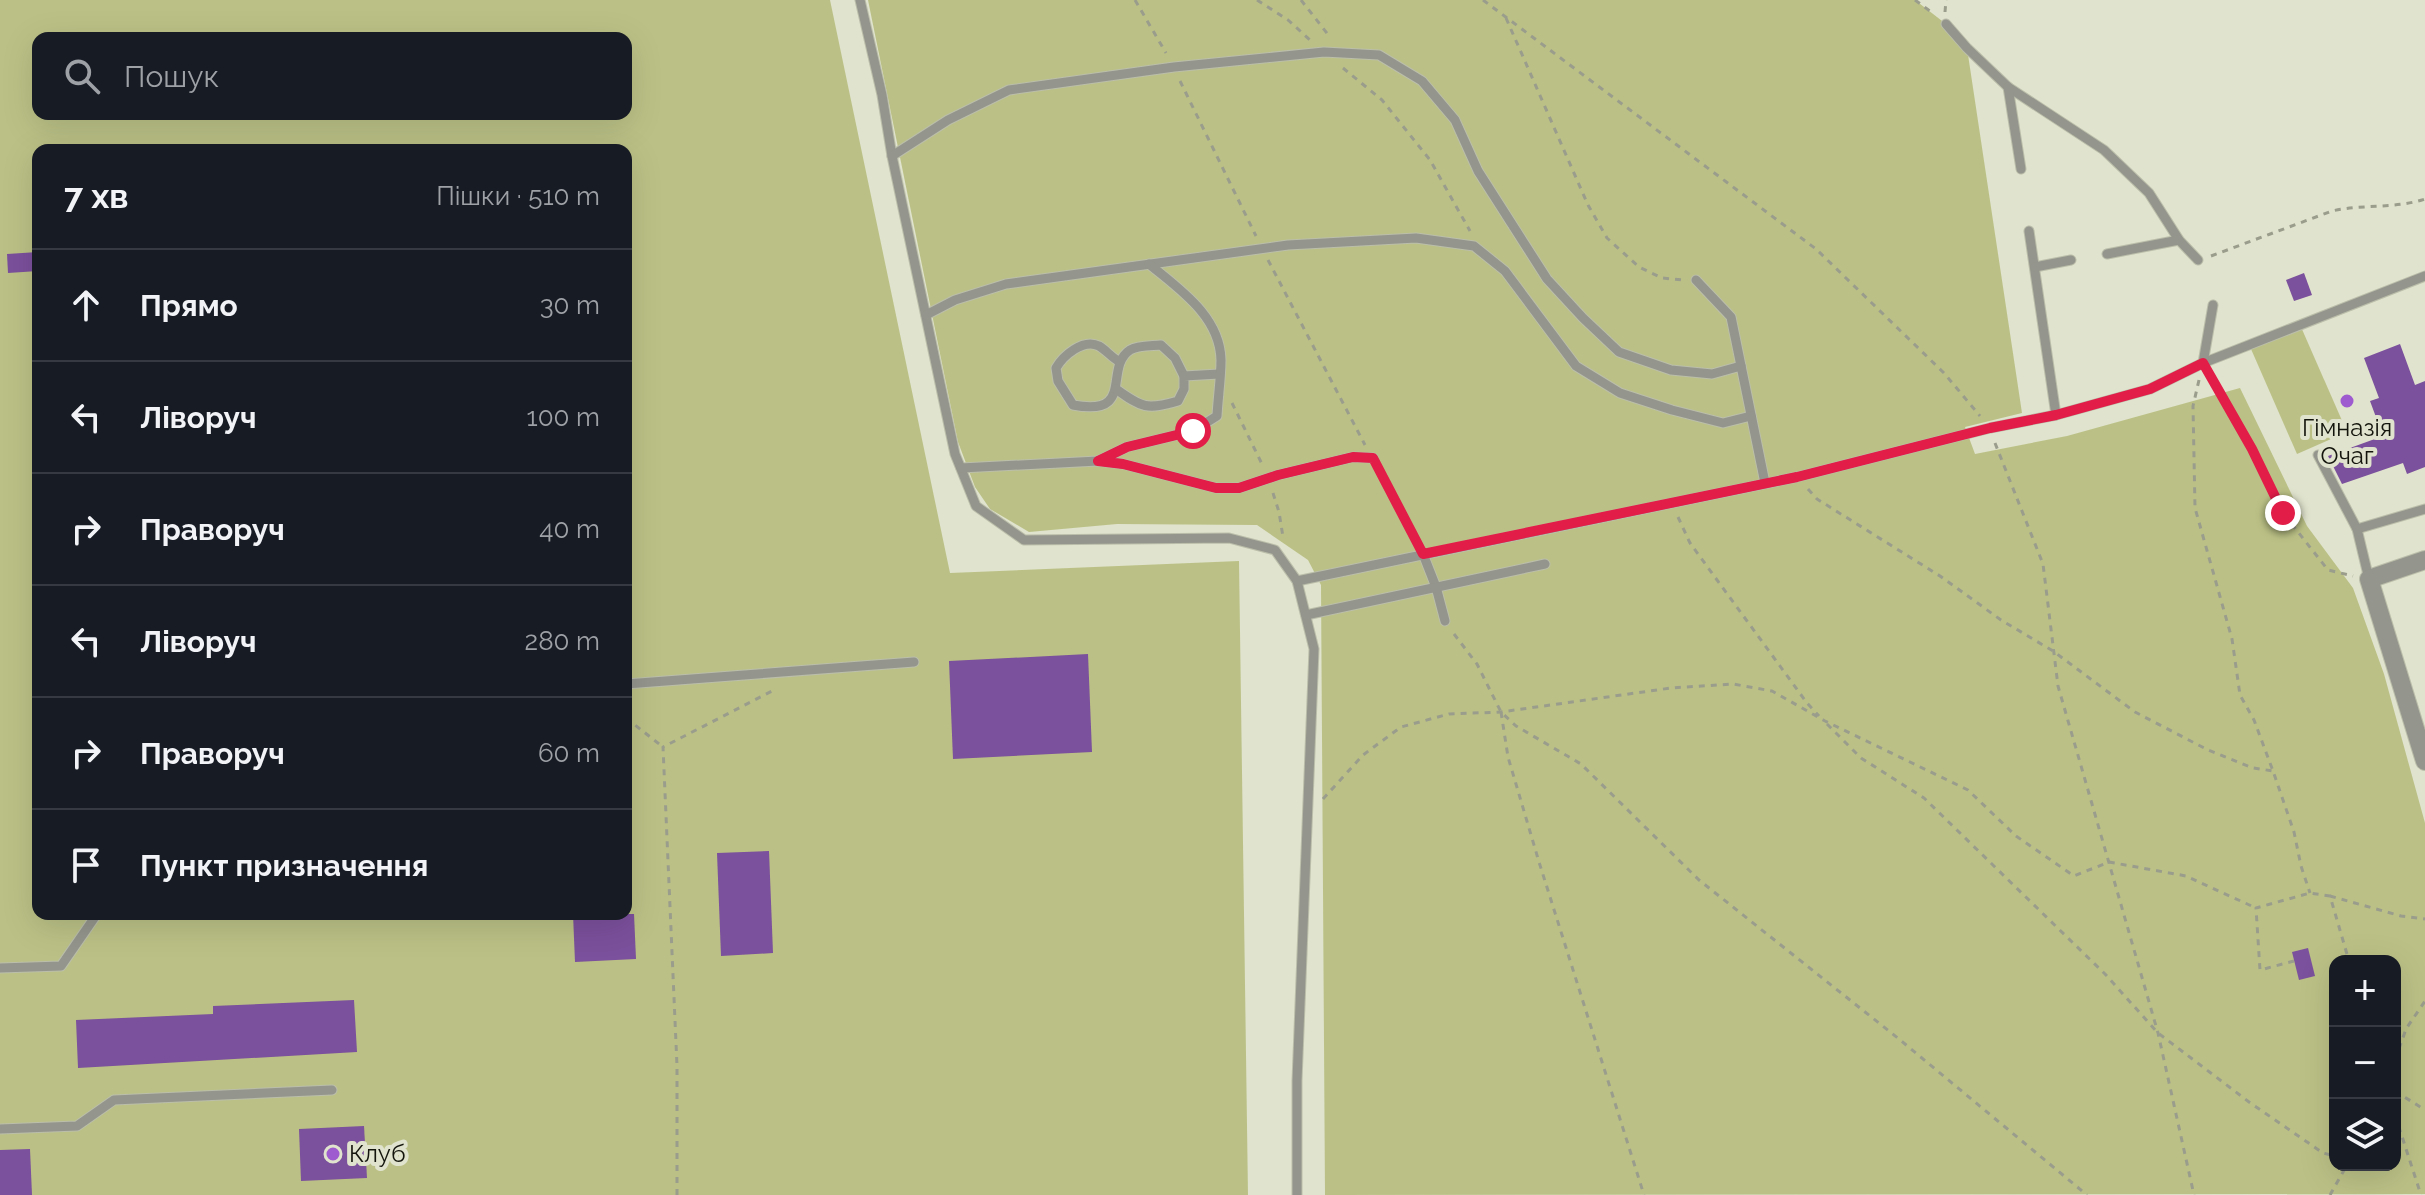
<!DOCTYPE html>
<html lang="uk">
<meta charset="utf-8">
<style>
:root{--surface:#171b24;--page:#20242c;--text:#f1f3f6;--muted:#9ea1a6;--line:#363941}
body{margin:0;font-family:Raleway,sans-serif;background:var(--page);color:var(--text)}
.controls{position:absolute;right:24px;bottom:24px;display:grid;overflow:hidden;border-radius:16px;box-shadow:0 8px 32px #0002}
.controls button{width:72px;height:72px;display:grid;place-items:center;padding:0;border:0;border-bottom:2px solid var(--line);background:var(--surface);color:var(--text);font:40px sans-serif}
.stop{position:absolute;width:24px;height:24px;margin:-18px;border:6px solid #e11d48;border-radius:50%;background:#fff}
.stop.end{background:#e11d48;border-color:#fff;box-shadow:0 2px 8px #0008}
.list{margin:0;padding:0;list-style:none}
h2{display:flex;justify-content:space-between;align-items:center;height:104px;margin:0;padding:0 32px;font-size:34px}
h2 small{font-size:26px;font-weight:400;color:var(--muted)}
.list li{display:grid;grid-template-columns:52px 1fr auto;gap:24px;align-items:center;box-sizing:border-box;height:112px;padding:0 32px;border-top:2px solid var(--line)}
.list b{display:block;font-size:30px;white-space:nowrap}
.list em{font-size:26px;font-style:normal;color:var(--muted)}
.icon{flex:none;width:44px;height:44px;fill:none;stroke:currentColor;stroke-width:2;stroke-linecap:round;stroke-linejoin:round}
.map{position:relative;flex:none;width:2425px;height:1195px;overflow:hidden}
.search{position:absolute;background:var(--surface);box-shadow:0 8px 32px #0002;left:32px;top:32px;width:600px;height:88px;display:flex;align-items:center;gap:20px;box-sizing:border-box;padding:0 28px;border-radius:16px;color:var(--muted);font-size:30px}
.panel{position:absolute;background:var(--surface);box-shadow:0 8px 32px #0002;left:32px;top:144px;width:600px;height:776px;border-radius:16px}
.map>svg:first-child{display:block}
</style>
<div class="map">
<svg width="2425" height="1195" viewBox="0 0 2425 1195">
<rect width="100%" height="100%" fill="#e0e3cd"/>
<g fill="#bbc186" fill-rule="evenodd">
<path d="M 0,0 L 830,0 L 950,573 L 1239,561 L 1248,1195 L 0,1195 ZM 38,38 L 626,38 L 626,114 L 38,114 ZM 38,150 L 626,150 L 626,914 L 38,914 Z"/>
<path d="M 868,0 L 1915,0 L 1946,24 L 1967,48 L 2022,413 L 1965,427 L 1975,454 L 2067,436 L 2240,388 L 2307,526 L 2353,588 L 2384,674 L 2425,823 L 2425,1194 L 1325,1195 L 1321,585 L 1308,560 L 1257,525 L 1117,524 L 1029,532 L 990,509 L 975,487 L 958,442 ZM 2335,961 L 2395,961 L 2395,1165 L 2335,1165 Z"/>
<polygon points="2301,327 2347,432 2297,454 2251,349"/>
</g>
<g fill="#7b509c">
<polygon points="38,252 38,271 8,273 7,254"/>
<polygon points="2304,273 2312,295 2294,301 2286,280"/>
<polygon points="2400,344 2415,385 2425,381 2425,467 2407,474 2403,463 2342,484 2328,456 2383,436 2370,401 2379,398 2364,358"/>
<polygon points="1088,654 1092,752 953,759 949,661"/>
<polygon points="769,851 773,953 721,956 717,853"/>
<polygon points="573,914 634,914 636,959 575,962"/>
<polygon points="2308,948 2315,976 2299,980 2292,952"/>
<polygon points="354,1000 357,1052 78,1068 76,1020 213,1014 213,1006"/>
<polygon points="364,1126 367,1178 301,1181 299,1129"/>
<polygon points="30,1149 32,1195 0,1195 0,1150"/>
</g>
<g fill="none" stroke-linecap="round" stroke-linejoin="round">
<defs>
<g id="service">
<polyline points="860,0 882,95 892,156 955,454 976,506 1024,540 1229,538 1275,550 1297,581 1314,649 1297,1081 1297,1195"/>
<polyline points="1946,24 1967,48 2008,87 2104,150 2149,193 2179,240 2198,260"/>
<polyline points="2008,87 2021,169"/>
<polyline points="892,156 948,120 1009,90 1174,67 1324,52 1379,55 1422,81 1455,120 1478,171 1547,279 1583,318 1619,352 1671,370 1712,374 1741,366"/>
<polyline points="2029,231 2056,415"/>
<polyline points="2107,254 2179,240"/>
<polyline points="2035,267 2071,260"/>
<polyline points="1696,280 1731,317 1765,483"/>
<polyline points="926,315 955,300 1006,284 1288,245 1416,238 1474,246 1505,271 1576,366 1620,393 1672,410 1723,423 1751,416"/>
<path d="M 1120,362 C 1112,358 1106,350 1099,346 C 1083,338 1063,356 1056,368 L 1058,381 L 1073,405 C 1136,417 1103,368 1130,350 C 1138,345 1152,346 1161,345 L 1175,358 L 1184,376"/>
<polyline points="2203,363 2425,276"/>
<path d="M 1116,389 C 1142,408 1147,410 1178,401 L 1184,389 L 1184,376 L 1219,374"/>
<polyline points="2318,455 2357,529 2425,509"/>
<polyline points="1098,461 1123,464 1216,488 1239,488 1278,475 1353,457 1373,458"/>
<path d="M 961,468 L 1098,461 L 1127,447 L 1193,431 L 1217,416 C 1218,397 1221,378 1221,360 C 1220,316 1179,289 1149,264"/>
<polyline points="2357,529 2369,579"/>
<polyline points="1423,554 1436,587 1445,621"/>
<polyline points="1297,581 1797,477 1990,428 2056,415 2150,389 2203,363 2213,305"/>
<polyline points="1306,615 1545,564"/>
<polyline points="626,684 914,662"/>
<polyline points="0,968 61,966 97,914"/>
<polyline points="0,1129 77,1126 114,1100 332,1090"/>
</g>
<polyline id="minor" points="2425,560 2369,579 2425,761"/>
</defs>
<use href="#service" stroke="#bbbeaa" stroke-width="11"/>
<use href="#minor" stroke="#bbbeaa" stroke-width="20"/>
<g stroke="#9b9d8c" stroke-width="3" stroke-dasharray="6 6" stroke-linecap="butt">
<polyline points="1135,0 1166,53"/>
<polyline points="1257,0 1288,20 1310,40"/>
<polyline points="1301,0 1330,37"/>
<polyline points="1483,0 1816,249 1944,373 1980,416"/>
<polyline points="1915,0 1934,14"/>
<polyline points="1945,12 1946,0"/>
<polyline points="1506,18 1588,205 1607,238 1639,267 1662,278 1684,280"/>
<polyline points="1343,68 1382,100 1430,160 1470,231"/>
<polyline points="1180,81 1256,236"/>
<path d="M 2211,256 L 2332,211 C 2363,204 2395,209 2425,199"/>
<polyline points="1268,260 1365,445"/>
<polyline points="2211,377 2252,449 2283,513 2328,570 2353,576"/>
<polyline points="2199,380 2193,406 2195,508 2232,639 2240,695 2254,720 2273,771 2294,832 2301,866 2310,893"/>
<polyline points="1232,403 1262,464"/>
<polyline points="1995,443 2043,564 2058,686 2158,1033 2194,1195"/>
<polyline points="1378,469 1416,540"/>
<polyline points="1808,489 1817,499 1940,576 2001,620 2053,651 2135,712 2208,750 2253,768 2273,771"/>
<polyline points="1273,493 1279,512 1283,537"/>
<polyline points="1678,517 1690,543 1807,703 1819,716"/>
<polyline points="1454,634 1477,664 1501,712 1516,726 1581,764 1699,880 1899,1039 2087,1195"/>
<polyline points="1501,712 1508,757 1539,862 1644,1195"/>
<polyline points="626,718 663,747"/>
<polyline points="1827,724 1861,758 1924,798 2105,974 2158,1033 2249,1102 2323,1153 2335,1156"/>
<polyline points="1323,799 1363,755 1401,727 1449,714 1501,712 1671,688 1733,684 1772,691 1825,721 1968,790 2016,836 2074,876 2109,862 2186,876 2256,908"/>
<polyline points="2330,896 2401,916 2425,919"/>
<polyline points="2294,961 2260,970 2256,908 2310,893 2330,896 2349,961"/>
<polyline points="2395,1060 2406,1029 2425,1001"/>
<polyline points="2395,1091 2425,1110"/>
<polyline points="2395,1115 2421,1195"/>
<polyline points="677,1195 677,1066 663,747 776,689"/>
<polyline points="2330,1195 2347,1165"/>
</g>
<use href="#service" stroke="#94958c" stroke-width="9"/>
<use href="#minor" stroke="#94958c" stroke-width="18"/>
</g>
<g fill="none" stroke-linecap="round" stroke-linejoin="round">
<polyline stroke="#e11d48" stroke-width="10" points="1193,431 1127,447 1098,461 1123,464 1216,488 1239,488 1278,475 1353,457 1373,458 1423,554 1797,477 1990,428 2056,415 2150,389 2203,363 2252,449 2283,513"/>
</g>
<g fill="#9e5bd0" stroke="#e0e3cd" stroke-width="3">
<circle cx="2347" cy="401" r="8"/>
<circle cx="333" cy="1154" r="8"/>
</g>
<g text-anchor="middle" stroke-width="8" stroke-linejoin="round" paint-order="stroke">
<g font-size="24" fill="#13140c" stroke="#e0e3cd">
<text x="2347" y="436">Гімназія<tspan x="2347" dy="28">Очаг</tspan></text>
<text x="349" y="1162" text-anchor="start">Клуб</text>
</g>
</g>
</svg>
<div class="controls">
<button>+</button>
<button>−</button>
<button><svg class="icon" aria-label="layers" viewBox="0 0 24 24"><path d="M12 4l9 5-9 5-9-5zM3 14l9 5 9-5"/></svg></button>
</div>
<div class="stop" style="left:1193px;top:431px"></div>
<div class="stop end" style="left:2283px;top:513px"></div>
<div class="search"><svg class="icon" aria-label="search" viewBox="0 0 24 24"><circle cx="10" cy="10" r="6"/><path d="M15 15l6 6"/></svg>Пошук</div>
<section class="panel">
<h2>7 хв<small>Пішки · 510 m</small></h2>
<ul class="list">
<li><svg class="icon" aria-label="ahead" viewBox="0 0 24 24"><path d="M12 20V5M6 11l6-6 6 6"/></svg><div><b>Прямо</b></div><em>30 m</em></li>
<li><svg class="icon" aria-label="left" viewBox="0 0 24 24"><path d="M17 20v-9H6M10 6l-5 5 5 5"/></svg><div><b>Ліворуч</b></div><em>100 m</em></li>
<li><svg class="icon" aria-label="right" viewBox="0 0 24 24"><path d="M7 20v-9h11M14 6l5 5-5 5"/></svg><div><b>Праворуч</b></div><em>40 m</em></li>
<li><svg class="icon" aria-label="left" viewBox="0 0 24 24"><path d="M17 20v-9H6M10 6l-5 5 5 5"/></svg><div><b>Ліворуч</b></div><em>280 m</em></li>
<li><svg class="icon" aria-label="right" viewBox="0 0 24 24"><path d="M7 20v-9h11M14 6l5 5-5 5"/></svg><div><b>Праворуч</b></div><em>60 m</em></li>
<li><svg class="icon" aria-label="arrive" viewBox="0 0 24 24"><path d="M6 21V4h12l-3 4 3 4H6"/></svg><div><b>Пункт призначення</b></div></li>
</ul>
</section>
</div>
